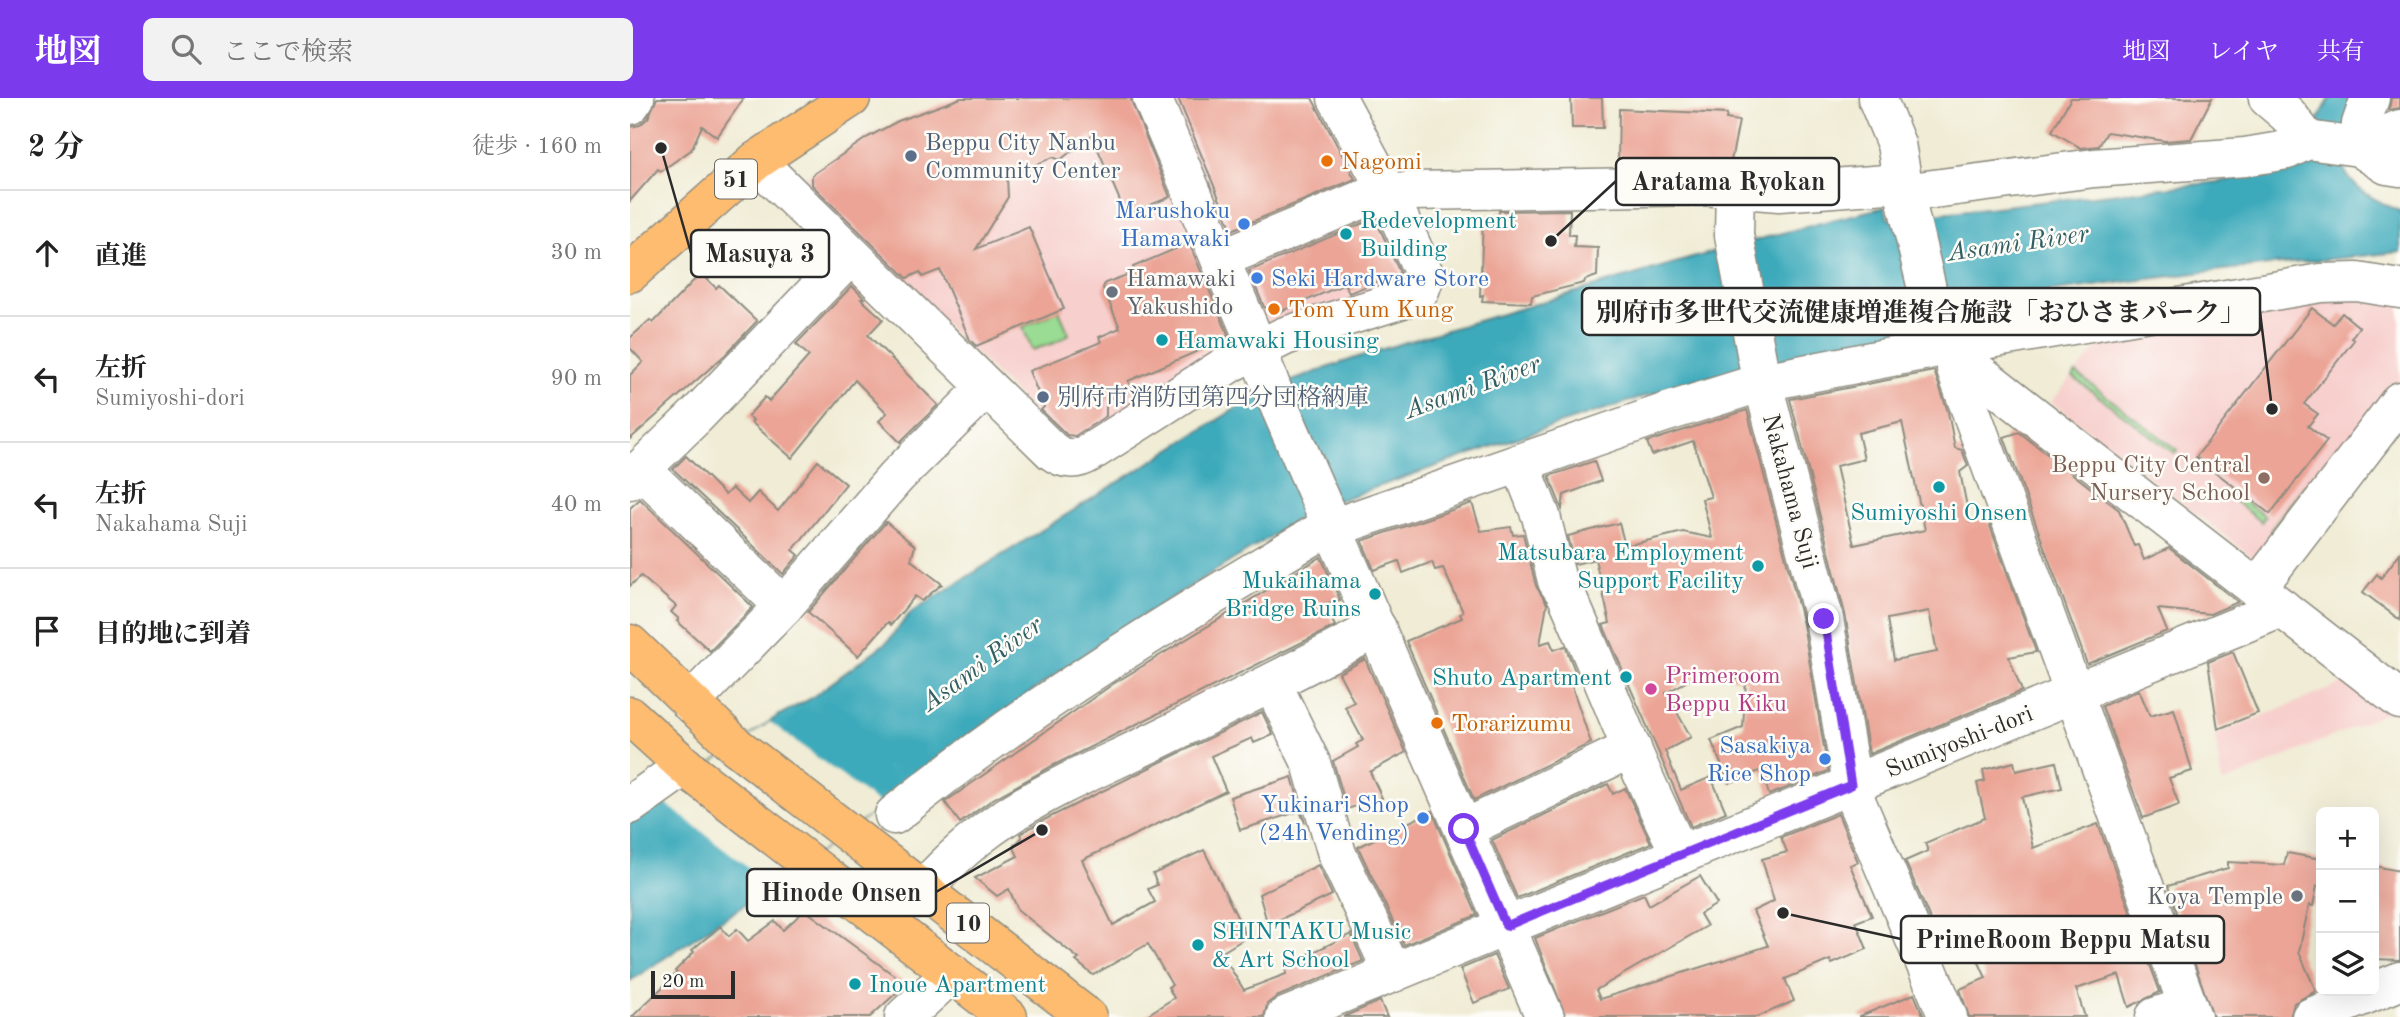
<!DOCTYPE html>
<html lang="ja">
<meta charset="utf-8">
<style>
:root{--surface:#fff;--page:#f2f2f2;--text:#222;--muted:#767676;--line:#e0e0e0;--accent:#7c3aed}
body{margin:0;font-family:"Old Standard TT","Noto Serif JP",serif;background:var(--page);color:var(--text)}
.controls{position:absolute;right:21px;bottom:21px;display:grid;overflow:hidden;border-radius:10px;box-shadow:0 7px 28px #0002}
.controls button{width:63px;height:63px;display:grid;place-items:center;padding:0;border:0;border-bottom:2px solid var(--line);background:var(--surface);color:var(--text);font:35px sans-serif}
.scale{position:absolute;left:21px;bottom:18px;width:84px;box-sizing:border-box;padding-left:7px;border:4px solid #2b2b2b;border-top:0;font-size:19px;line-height:24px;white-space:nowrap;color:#2b2b2b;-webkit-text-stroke:5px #fdfcf7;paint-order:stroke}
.stop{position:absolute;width:21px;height:21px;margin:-16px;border:5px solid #7c3aed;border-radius:50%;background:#fff}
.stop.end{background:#7c3aed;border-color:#fff;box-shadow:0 2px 7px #0008}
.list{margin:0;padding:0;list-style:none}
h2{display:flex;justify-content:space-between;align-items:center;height:91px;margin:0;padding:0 28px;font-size:30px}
h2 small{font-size:23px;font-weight:400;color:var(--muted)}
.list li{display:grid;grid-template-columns:46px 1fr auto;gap:21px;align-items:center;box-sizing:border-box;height:126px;padding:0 28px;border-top:2px solid var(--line)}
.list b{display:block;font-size:26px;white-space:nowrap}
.list p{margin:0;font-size:23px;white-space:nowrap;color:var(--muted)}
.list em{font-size:23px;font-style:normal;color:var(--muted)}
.icon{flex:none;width:38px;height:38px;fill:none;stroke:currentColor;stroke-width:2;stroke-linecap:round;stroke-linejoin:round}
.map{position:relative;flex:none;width:1770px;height:919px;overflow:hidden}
header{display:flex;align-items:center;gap:42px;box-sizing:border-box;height:98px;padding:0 35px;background:var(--accent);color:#fff}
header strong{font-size:33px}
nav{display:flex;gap:38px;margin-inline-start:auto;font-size:24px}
.search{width:490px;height:63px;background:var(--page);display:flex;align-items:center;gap:18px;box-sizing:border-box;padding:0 24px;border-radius:10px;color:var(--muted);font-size:26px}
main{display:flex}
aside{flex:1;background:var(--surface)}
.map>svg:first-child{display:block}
</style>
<header>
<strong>地図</strong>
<div class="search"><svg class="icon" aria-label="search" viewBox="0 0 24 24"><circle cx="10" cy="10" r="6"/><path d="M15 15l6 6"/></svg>ここで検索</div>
<nav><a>地図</a><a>レイヤ</a><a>共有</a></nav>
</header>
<main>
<aside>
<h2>2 分<small>徒歩 · 160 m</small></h2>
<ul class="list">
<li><svg class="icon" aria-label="ahead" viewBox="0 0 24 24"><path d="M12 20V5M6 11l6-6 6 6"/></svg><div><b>直進</b></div><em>30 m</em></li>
<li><svg class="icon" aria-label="left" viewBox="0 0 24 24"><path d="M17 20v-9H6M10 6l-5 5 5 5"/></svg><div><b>左折</b><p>Sumiyoshi-dori</p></div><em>90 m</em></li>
<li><svg class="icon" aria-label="left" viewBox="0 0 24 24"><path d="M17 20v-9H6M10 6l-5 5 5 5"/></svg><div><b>左折</b><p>Nakahama Suji</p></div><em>40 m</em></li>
<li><svg class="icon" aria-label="arrive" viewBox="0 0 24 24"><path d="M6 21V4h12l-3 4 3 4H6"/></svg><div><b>目的地に到着</b></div></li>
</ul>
</aside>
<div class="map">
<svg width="1770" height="919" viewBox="0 0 1770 919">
<rect width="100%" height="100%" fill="#fdfcf7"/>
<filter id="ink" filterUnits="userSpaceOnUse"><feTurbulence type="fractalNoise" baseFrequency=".0143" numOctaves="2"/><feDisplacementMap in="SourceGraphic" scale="14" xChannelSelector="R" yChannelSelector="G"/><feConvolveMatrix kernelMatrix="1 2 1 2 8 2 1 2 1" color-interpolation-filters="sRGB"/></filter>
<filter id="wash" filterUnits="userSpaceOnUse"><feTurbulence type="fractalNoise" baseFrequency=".00686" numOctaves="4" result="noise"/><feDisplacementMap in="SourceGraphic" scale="28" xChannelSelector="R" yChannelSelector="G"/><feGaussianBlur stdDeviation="1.57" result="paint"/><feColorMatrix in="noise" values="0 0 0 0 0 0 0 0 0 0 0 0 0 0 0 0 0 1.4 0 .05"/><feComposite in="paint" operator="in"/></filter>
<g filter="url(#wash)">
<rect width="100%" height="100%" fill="#f0ecd5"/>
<g fill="#f7d0cd">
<polygon points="323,0 685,0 777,172 773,185 451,346 436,345 175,89 176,78 233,40"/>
<polygon points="1770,200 1770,287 1630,465 1421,304 1472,244 1471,234 1638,203"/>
<polygon points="1724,581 1763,612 1592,686 1585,637"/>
</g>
<g fill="#9adc93" stroke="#62845f" stroke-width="2">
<polygon points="429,213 439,236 424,245 402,252 393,229"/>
<polygon points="1446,275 1547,352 1544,355 1443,279"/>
<polygon points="1675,387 1684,393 1651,439 1641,431"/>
<polygon points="1602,394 1635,419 1631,424 1598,398"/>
</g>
<path fill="#3caabb" stroke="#346a73" stroke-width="2" d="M 1700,0 L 1731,0 L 1713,68 C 1721,92 1749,104 1770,113 L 1770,154 L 1574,174 L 1268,213 L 1271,236 L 1069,281 L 904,334 L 707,403 L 679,415 L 483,536 L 258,696 L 252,708 L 143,788 L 0,883 L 0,724 L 149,617 L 180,601 L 258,543 L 281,514 L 626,298 C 711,260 804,236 892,210 C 1013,174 1133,138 1255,109 L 1258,121 L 1587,84 L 1641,74 L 1687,24 Z"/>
<polygon fill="#f0ecd5" points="140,624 252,708 143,788 31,702"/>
<g id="blocks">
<g fill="#eba495" fill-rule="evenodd">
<polygon points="27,0 114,0 87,39 72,28 61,52 31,73 28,71 0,103 0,29 10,27 18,20"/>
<polygon points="331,0 500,0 540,99 496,117 462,37 430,62 423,59 377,79 378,99 346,151 399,129 434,211 346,248 340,242 310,172 292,179 290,174 277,180 182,87 182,77 238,39 268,23"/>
<polygon points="548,0 682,0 725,81 602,132"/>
<polygon points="941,0 972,0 973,30 942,30"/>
<polygon points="1441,0 1582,0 1561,41 1535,43 1477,34 1469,48 1451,50 1422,33"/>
<polygon points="1761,0 1770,0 1770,10 1759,12"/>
<polygon points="989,11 1097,16 1096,21 1109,23 1100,68 988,66"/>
<polygon points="940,112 939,137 945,137 944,149 968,150 967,178 955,182 954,185 902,198 901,205 852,203 853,197 850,198 853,121 868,121 869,113"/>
<polygon points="745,120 770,175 719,195 715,186 647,215 634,209 619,173"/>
<polygon points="559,145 598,236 596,241 498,283 502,291 476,302 476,318 445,338 437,337 411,312 414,309 399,273 471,244 469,239 490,230 473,190 475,185 505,174 503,169"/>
<polygon points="71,175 86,190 89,187 127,223 95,257 0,341 0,277 13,264 0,250 0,240 20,222 23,225"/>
<polygon points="222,188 234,200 231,201 253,221 238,237 308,307 270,344 249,323 257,315 225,282 162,360 121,324 123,322 118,318 135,299 139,303 179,258 166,246"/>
<polygon points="1682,210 1703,226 1712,215 1729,229 1721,240 1724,242 1674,306 1688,316 1678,328 1697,343 1640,416 1566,359"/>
<path d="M 1304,273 L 1318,314 L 1325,350 L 1332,352 L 1338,368 L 1330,374 L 1340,424 L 1357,420 L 1406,554 L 1379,559 L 1392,593 L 1239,656 L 1215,516 L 1160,301 ZM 1272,324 L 1295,432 L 1224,447 L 1206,368 L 1234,361 L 1228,335 ZM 1299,513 L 1307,554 L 1264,562 L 1257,521 Z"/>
<polygon points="1117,312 1173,526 1198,673 1139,697 1132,672 1099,685 1081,642 1113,629 1116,582 1072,575 1036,595 1061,639 1035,653 1051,692 1081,679 1096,714 1061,729 973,527 980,525 965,461 945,466 938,438 989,425 995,448 1053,434 1082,440 1072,401 1081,399 1063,343 1022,357 1017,344"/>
<polygon points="1389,334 1489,412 1504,448 1508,447 1514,462 1539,450 1608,504 1580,516 1528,511 1537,533 1457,566 1374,339"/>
<polygon points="56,358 95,397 102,390 118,405 128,394 148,413 188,363 216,386 163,452 169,457 153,476 43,371"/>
<polygon points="964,363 971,383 934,397 932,411 919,378"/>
<polygon points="10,401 123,509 80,553 47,523 49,521 41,514 46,508 11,478 0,488 0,410"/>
<polygon points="842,405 851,433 881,429 883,437 893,436 906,488 917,506 910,546 920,543 924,552 935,548 947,578 939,580 961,645 844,702 776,543 832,520 830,516 833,514 813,470 805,472 802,464 773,475 769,463 744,472 732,443"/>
<polygon points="256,424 285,448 281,462 312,486 292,503 285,498 261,527 258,524 228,558 178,514"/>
<polygon points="1770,455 1770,522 1733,494 1747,476 1751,480"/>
<polygon points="691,459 710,502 694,506 705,528 422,668 363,701 330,725 315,704 483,586"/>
<polygon points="1603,554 1628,615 1588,631 1578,564"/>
<polygon points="735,561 776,654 740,674 752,700 717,711 703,663 728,649 726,646 733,642 715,609 724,604 709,575"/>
<polygon points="1509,592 1520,618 1544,611 1562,673 1539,680 1549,707 1513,720 1472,608"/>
<polygon points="632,614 643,637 624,645 622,640 581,658 596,693 452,762 483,827 525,804 518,791 527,787 523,776 574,752 617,839 591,855 614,892 656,876 656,867 721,836 733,863 646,899 637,906 634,919 514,919 544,900 538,889 542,887 518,846 463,877 446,863 449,861 388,812 379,791 367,798 345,780 388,758 383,748 392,740 390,736 414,722"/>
<polygon points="1384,664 1386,673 1426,664 1432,690 1392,699 1403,750 1468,726 1530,894 1499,909 1489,877 1446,891 1455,919 1339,919 1330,891 1356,880 1336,835 1311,846 1275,763 1298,753 1295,745 1355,720 1347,685 1355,683 1353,672"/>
<polygon points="662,679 675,725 670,713 610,732 600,699"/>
<polygon points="978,686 983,696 995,690 1021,745 887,800 862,742"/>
<polygon points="802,713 847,817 774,847 728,749"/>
<polygon points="1208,716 1228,764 1220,767 1242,818 1226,824 1237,851 1202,866 1200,862 1155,881 1164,903 1127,919 936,919 905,840 1014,796 1019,807 1070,778 1087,806 1070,816 1077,828 966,892 970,901 1138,848 1123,813 1144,803 1132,761 1157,754 1151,739"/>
<polygon points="1657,755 1691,761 1691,789 1687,788 1683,808 1679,807 1669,854 1686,893 1664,905 1660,919 1583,919 1538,788 1598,770 1598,764 1654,767"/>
<polygon points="688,767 702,797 638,827 629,796"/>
<polygon points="1744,768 1770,773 1770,862 1744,861"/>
<polygon points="175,812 276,886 240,919 2,919 47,875 45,873 64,854 62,852 90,828 99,838 107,831 118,843 145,823 153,832"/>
<polygon points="864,857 879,891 844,905 830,871"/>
<polygon points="1284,896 1294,919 1230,919 1230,918"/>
<polygon points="750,903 757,919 713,919"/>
</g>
</g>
</g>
<g filter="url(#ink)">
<use href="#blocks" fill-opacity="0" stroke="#8e8c80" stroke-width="2"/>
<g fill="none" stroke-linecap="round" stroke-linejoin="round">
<defs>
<g id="minor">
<polyline points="522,0 620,232 642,291 915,919"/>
<polyline points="1247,0 1266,46 1275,98 1306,229 1327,258 1326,272 1562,919"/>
<polyline points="1638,0 1658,17 1677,42"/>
<polyline points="0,7 5,0"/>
<polyline points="1729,49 1731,26 1740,0"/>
<polyline points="1729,49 1770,31"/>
<path d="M 126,63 L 422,353 C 434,362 446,363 459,355 L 602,264 L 655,238 L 779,199 L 790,192 L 795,178 L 792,171 L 759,97 L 707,0"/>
<polyline points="1105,90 1104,137 1128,266 1194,521 1224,698 1318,919"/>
<polyline points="759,97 781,93 1073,88 1149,94 1257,86 1288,93 1464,70 1615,59 1657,52 1677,42 1729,49 1757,67 1770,69"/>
<polyline points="590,161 738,99 754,89"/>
<polyline points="1327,258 1770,602"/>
<path d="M 890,365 L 911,418 L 927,483 L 936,496 C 975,583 1007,672 1051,757"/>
<polyline points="11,371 154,508"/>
<polyline points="0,382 67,317 221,157"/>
<polyline points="1627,490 1770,303"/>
<polyline points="642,585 681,665 707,756 763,875"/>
<polyline points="60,605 154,508 266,379 355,291"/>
<polyline points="0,707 55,668"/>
<path d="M 264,717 C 396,610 542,521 688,435 L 720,424 L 1034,315 L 1133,284 L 1318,248 L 1691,185 L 1727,184 L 1770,191"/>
<polyline points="834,731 1002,650"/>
<path d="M 294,791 C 364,710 437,686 529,641 C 602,605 675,568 747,530"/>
<polyline points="274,919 322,875"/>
<polyline points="655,919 1652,510"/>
<polyline points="1525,919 1558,908"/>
<polyline points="1681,919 1770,883"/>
</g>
<polyline id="major" points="0,175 126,63 221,0"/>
<g id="highway">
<polyline points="0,546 106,648 457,919"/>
<polyline points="0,618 65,677 378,919"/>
</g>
</defs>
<use href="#minor" stroke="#8e8c80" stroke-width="41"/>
<use href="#major" stroke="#8e8c80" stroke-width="41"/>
<use href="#highway" stroke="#8e8c80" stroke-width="41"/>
<use href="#minor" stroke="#fff" stroke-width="38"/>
<use href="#major" stroke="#febc70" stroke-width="38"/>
<use href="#highway" stroke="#febc70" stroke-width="38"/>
</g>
</g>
<g fill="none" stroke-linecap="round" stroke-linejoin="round" filter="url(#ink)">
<polyline stroke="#7c3aed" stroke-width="9" points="834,731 876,828 1221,687 1194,521"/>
</g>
<g fill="#5c6f8a" stroke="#fdfcf7" stroke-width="2.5">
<circle cx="281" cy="58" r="7"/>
<circle cx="413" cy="299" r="7"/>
</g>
<g fill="#e8710a" stroke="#fdfcf7" stroke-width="2.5">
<circle cx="697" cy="63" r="7"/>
<circle cx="644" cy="211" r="7"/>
<circle cx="807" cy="625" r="7"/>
</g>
<g fill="#3f7fe0" stroke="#fdfcf7" stroke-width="2.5">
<circle cx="614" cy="126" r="7"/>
<circle cx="627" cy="180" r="7"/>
<circle cx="1195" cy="661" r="7"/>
<circle cx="793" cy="720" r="7"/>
</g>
<g fill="#0f9aa8" stroke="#fdfcf7" stroke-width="2.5">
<circle cx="716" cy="136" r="7"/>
<circle cx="532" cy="242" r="7"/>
<circle cx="1309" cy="389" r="7"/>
<circle cx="1128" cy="468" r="7"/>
<circle cx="745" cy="496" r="7"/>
<circle cx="996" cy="579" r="7"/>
<circle cx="568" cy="847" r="7"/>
<circle cx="225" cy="886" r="7"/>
</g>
<g fill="#6b7280" stroke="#fdfcf7" stroke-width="2.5">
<circle cx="482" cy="194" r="7"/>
<circle cx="1667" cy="798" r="7"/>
</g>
<circle fill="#8d6e63" stroke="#fdfcf7" stroke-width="2.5" cx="1634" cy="380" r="7"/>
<circle fill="#d1479c" stroke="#fdfcf7" stroke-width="2.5" cx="1021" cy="591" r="7"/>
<g text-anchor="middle" stroke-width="5" stroke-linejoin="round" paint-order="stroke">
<g fill="#fdfcf7" stroke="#6a6a68" stroke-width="2">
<rect x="85" y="61.5" width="42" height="39" rx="5"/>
<rect x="317" y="805.5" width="42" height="39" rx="5"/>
</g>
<g font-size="23" font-weight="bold" fill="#2b2b2b">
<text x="106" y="89">51</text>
<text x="338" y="833">10</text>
</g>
<g font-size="24" fill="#4e5e75" stroke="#fdfcf7" text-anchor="start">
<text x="295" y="52">Beppu City Nanbu<tspan x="295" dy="28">Community Center</tspan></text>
<text x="427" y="307">別府市消防団第四分団格納庫</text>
</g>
<g font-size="24" fill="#c56008" stroke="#fdfcf7" text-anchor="start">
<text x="711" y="71">Nagomi</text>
<text x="658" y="219">Tom Yum Kung</text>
<text x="821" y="633">Torarizumu</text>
</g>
<g font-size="24" fill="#366cbe" stroke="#fdfcf7" text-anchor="end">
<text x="600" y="120">Marushoku<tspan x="600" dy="28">Hamawaki</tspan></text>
<text x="641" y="188" text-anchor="start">Seki Hardware Store</text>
<text x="1181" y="655">Sasakiya<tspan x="1181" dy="28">Rice Shop</tspan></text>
<text x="779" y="714">Yukinari Shop<tspan x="779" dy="28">(24h Vending)</tspan></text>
</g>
<g font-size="24" fill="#0d838f" stroke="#fdfcf7" text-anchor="start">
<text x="730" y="130">Redevelopment<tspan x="730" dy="28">Building</tspan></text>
<text x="546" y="250">Hamawaki Housing</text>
<text x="1309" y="422" text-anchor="middle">Sumiyoshi Onsen</text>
<text x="1114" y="462" text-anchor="end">Matsubara Employment<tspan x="1114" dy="28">Support Facility</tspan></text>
<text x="731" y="490" text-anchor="end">Mukaihama<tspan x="731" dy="28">Bridge Ruins</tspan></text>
<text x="982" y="587" text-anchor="end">Shuto Apartment</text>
<text x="582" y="841">SHINTAKU Music<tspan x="582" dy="28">&amp; Art School</tspan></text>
<text x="239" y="894">Inoue Apartment</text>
</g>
<g font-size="24" fill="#5b616d" stroke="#fdfcf7" text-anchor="start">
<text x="496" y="188">Hamawaki<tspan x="496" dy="28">Yakushido</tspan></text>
<text x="1653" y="806" text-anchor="end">Koya Temple</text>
</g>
<g font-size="24" fill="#785e54" stroke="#fdfcf7" text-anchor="end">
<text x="1620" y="374">Beppu City Central<tspan x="1620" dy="28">Nursery School</tspan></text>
</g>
<g font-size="24" fill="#2b2b2b" stroke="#fdfcf7">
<text transform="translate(1161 393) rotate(75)" y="8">Nakahama Suji</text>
<text transform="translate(1329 643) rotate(-22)" y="8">Sumiyoshi-dori</text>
</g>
<g font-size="24" fill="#b23c85" stroke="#fdfcf7" text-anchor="start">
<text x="1035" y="585">Primeroom<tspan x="1035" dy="28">Beppu Kiku</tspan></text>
</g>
<g font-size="26" font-style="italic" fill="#325e65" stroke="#fdfcf7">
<text transform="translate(1388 144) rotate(-8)" y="9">Asami River</text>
<text transform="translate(842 288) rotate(-20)" y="9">Asami River</text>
<text transform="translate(351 565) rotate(-36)" y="9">Asami River</text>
</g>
</g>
<path fill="none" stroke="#2b2b2b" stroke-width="2.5" d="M921 143L986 83M31 50L61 155M1642 311L1630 214M412 732L306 794M1153 815L1271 841"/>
<g fill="#2b2b2b" stroke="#fdfcf7" stroke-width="2.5">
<circle cx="921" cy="143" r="7"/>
<circle cx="31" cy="50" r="7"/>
<circle cx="1642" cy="311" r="7"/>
<circle cx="412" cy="732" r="7"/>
<circle cx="1153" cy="815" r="7"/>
</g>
<g fill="#fdfcf7" stroke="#2b2b2b" stroke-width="2.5">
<rect x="986" y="60" width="223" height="47" rx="7"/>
<rect x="61" y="132" width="138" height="47" rx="7"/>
<rect x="952" y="190" width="678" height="47" rx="7"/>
<rect x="117" y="771" width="189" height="47" rx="7"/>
<rect x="1271" y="818" width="323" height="47" rx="7"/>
</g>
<g font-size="26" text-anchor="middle" font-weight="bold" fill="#2b2b2b">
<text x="1098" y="92">Aratama Ryokan</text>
<text x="130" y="164">Masuya 3</text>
<text x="1291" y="223">別府市多世代交流健康増進複合施設「おひさまパーク」</text>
<text x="211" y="803">Hinode Onsen</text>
<text x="1433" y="850">PrimeRoom Beppu Matsu</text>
</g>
</svg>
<div class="controls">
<button>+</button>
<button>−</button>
<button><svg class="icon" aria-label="layers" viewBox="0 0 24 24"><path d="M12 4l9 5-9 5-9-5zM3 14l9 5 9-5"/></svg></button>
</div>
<div class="scale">20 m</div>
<div class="stop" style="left:834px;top:731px"></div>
<div class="stop end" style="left:1194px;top:521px"></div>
</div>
</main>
